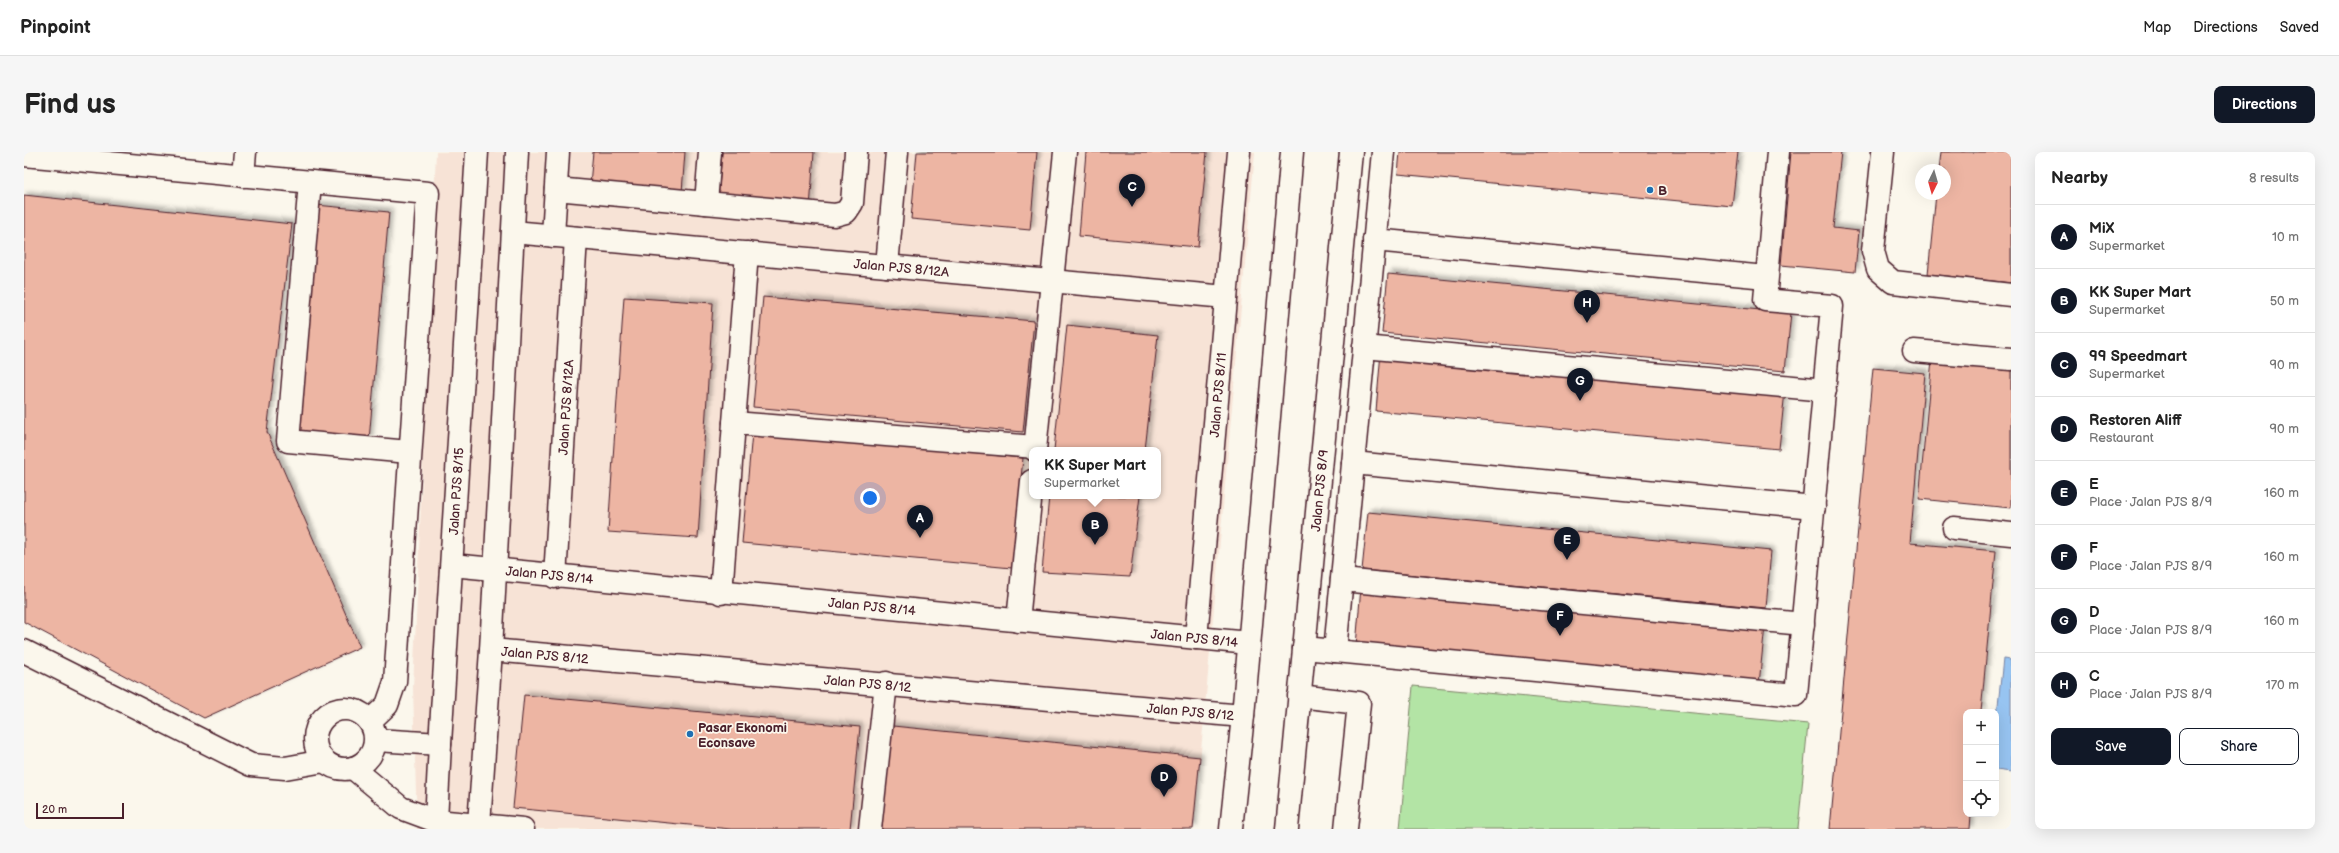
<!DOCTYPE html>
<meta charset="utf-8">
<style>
:root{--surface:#fff;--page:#f6f6f6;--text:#222;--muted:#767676;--line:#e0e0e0;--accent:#111827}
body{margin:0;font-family:"Balsamiq Sans",sans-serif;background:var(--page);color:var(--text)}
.controls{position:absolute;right:12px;bottom:12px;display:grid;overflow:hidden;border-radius:8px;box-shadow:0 4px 16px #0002}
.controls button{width:36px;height:36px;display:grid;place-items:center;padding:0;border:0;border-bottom:1px solid var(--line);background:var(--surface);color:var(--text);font:20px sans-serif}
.compass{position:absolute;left:1891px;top:12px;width:36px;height:36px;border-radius:50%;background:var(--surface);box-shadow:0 4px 16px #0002;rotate:185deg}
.scale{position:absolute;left:12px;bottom:10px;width:88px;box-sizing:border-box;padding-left:4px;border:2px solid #4a1f2b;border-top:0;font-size:11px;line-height:14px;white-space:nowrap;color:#4a1f2b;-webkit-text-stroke:3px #fbf7ec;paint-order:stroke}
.you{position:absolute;left:846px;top:346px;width:14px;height:14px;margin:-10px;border:3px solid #fff;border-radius:50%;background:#1a73e8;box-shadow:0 0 0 6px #1a73e833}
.badge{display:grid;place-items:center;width:26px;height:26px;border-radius:50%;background:var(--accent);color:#fff;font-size:13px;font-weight:700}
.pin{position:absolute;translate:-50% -33px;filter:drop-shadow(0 1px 2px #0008)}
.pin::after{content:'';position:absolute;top:21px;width:14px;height:12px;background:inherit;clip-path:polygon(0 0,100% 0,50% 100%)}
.popup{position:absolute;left:1005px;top:295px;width:132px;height:52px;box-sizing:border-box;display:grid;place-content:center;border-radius:8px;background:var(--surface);filter:drop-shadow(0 1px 3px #0005);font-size:13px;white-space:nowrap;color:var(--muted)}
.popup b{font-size:15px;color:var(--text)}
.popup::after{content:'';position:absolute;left:50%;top:100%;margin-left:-8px;border:8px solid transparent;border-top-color:var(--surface)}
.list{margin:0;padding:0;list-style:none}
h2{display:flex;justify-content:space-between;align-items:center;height:52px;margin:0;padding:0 16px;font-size:17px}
h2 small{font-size:13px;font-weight:400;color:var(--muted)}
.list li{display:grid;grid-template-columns:26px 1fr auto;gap:12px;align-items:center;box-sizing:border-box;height:64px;padding:0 16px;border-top:1px solid var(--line)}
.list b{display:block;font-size:15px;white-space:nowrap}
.list p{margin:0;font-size:13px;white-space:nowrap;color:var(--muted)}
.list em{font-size:13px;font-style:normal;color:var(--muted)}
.actions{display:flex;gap:8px;padding:12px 16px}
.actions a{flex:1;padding:9px 0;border:1px solid var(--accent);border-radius:8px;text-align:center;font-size:14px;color:var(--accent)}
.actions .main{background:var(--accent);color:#fff}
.icon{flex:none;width:22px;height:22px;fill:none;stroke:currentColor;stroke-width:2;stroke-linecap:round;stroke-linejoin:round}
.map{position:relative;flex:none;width:1987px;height:677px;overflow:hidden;border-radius:8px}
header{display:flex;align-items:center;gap:24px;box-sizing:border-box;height:56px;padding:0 20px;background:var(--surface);border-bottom:1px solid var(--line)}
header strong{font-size:19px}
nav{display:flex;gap:22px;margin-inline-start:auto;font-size:14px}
.intro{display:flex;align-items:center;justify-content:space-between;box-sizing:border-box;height:96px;padding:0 24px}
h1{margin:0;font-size:28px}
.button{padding:10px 18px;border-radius:8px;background:var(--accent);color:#fff;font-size:14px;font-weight:700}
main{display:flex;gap:24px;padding:0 24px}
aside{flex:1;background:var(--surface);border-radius:8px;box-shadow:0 4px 16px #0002}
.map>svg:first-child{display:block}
</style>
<header>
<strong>Pinpoint</strong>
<nav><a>Map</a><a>Directions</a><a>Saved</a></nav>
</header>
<div class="intro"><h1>Find us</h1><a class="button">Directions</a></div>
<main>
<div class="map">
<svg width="1987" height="677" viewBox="0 0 1987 677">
<defs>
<filter id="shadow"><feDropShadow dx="3.5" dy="-3.5" stdDeviation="2" flood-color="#0004"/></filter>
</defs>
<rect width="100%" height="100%" fill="#fbf7ec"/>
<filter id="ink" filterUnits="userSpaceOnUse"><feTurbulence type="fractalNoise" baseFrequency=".025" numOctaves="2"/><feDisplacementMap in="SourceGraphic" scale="8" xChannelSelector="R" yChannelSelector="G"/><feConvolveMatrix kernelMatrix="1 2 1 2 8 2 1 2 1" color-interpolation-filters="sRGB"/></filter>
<g filter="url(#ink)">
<path fill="#f7e3d6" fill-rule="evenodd" d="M 412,0 L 1231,0 L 1170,677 L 393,677 L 389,536 ZM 1008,298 L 1134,298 L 1134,344 L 1008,344 Z"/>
<polygon fill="#b3e4a5" stroke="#7e8268" points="1389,534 1784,572 1774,677 1376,677"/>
<polygon fill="#97c4f1" stroke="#7882a2" points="1979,507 1987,508 1987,620 1972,618 1972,572"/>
<g fill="#edb5a3" stroke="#4a1f2b" filter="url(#shadow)">
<polygon points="569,0 661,0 658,40 566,32"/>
<polygon points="698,0 790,0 786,57 694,48"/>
<polygon points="893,0 1013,0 1006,78 887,67"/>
<polygon points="1062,0 1183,0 1174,95 1055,84"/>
<polygon points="1376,0 1714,0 1708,54 1374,22"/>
<polygon points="1767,0 1817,0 1809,76 1835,79 1831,120 1757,113"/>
<polygon points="1917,0 1987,0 1987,131 1904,122 1912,42 1921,42 1921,18 1915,18"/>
<polygon points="0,43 268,72 243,280 336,495 180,566 0,470"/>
<polygon points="292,53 365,60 345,288 272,282"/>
<polygon points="1364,122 1767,161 1761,219 1358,181"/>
<polygon points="600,145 689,151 674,386 584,380"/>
<polygon points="739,145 1010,169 999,280 729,255"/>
<polygon points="1043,173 1134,183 1121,298 1030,298"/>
<polygon points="1357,200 1761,239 1755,297 1352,259"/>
<polygon points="1908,207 1987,215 1987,356 1895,347"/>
<polygon points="1849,216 1901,221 1886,391 1972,399 1957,560 1942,560 1942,662 1947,662 1946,677 1806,677"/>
<polygon points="728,281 999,306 988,416 718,391"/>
<polygon points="1025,344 1116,344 1106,425 1018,420"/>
<polygon points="1344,360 1747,399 1742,456 1338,418"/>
<polygon points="1337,435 1741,474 1735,532 1332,494"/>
<polygon points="500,543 836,575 826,677 707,677 489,656"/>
<polygon points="859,573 1176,605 1169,677 849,677"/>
</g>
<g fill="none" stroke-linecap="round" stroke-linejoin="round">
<defs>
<g id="minor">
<polyline points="1859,0 1849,99 1854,117 1869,130 1987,143"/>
<polyline points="0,3 404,41 371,530 363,553 346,569"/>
<polyline points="219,24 221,0"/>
<polyline points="286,30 264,289 385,300"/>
<polyline points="532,37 811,63 822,60 828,51 832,0"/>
<polyline points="682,51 686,0"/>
<path id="s1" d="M 489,80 L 1202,145"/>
<polyline points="529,84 534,0"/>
<polyline points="1350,88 1742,125"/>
<polyline points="863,114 873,0"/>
<polyline points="1340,195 1801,238"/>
<polyline points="1890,199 1987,207"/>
<polyline points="710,271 1011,295"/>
<polyline points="1011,298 1041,0"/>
<polyline points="1329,311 1790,355"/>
<polyline points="1930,376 1987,382"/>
<path id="s2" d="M 428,413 L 1225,491"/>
<path id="s3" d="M 531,425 L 552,86"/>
<polyline points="1318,428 1779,472"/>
<polyline points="697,441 723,101"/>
<polyline points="994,469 1008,329"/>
<path id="s4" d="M 1172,486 L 1215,0"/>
<polyline points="1280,496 1772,543 1808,154 1741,148 1754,0"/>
<path id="s5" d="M 467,498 L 1219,564"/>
<polyline points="0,499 227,613 261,616 300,609"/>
<polyline points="1311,499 1359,0"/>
<polyline points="1275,544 1335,551 1322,677"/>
<circle cx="321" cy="587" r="30"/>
<polyline points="352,588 416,592"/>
<polyline points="329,616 377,656 412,669 499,677"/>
<path id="s6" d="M 415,677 L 412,669 L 416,592 L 453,0"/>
<polyline points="456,677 455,673 467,498 493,0"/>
<polyline points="846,677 862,531"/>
<polyline points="1207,677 1219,564 1268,0"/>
<path id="s7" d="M 1263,677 L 1327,0"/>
</g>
</defs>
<use href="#minor" stroke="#4a1f2b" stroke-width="25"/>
<use href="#minor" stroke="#fbf7ec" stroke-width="22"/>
</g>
</g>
<g fill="#1f6fb2" stroke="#fbf7ec" stroke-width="1.5">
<circle cx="1626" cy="38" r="4"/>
<circle cx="666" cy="582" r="4"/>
</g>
<g text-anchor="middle" stroke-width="3.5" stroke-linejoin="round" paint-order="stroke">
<g font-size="13" font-weight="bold" fill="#4a1f2b" stroke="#fbf7ec" text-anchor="start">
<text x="1634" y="43">B</text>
<text x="674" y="580">Pasar Ekonomi<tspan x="674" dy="15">Econsave</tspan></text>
</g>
<g font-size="13" fill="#4a1f2b" stroke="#fbf7ec">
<text dy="5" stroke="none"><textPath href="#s1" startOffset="390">Jalan PJS 8/12A</textPath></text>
<text dy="5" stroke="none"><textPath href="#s4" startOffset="244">Jalan PJS 8/11</textPath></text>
<text dy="5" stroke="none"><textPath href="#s3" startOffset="170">Jalan PJS 8/12A</textPath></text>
<text dy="5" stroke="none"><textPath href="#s6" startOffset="339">Jalan PJS 8/15</textPath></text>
<text dy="5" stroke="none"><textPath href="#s7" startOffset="340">Jalan PJS 8/9</textPath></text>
<text dy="5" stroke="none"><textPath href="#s2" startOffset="98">Jalan PJS 8/14</textPath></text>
<text dy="5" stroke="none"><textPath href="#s2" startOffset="422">Jalan PJS 8/14</textPath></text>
<text dy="5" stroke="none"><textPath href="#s2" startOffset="746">Jalan PJS 8/14</textPath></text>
<text dy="5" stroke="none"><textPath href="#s5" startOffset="54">Jalan PJS 8/12</textPath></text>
<text dy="5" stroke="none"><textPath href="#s5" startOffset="378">Jalan PJS 8/12</textPath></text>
<text dy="5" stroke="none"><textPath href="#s5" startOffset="702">Jalan PJS 8/12</textPath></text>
</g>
</g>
</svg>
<div class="controls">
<button>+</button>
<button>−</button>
<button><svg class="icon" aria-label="locate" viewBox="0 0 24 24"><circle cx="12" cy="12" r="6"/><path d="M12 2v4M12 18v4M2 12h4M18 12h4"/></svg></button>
</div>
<svg class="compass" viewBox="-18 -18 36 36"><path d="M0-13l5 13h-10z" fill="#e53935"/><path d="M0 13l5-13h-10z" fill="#767676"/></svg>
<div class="scale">20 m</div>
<div class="you"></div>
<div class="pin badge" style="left:896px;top:386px">A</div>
<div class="pin badge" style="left:1071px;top:393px">B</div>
<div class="popup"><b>KK Super Mart</b>Supermarket</div>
<div class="pin badge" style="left:1108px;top:55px">C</div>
<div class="pin badge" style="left:1140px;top:645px">D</div>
<div class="pin badge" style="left:1543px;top:408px">E</div>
<div class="pin badge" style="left:1536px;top:484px">F</div>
<div class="pin badge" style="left:1556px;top:249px">G</div>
<div class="pin badge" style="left:1563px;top:171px">H</div>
</div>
<aside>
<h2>Nearby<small>8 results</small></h2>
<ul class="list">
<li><span class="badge">A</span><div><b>MiX</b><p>Supermarket</p></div><em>10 m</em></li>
<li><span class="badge">B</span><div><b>KK Super Mart</b><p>Supermarket</p></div><em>50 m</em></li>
<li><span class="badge">C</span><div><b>99 Speedmart</b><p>Supermarket</p></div><em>90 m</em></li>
<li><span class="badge">D</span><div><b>Restoren Aliff</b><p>Restaurant</p></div><em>90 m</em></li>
<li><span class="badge">E</span><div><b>E</b><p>Place · Jalan PJS 8/9</p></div><em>160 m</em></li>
<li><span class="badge">F</span><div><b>F</b><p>Place · Jalan PJS 8/9</p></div><em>160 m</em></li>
<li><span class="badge">G</span><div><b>D</b><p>Place · Jalan PJS 8/9</p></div><em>160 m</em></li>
<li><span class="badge">H</span><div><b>C</b><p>Place · Jalan PJS 8/9</p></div><em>170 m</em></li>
</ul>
<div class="actions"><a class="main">Save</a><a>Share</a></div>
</aside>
</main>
